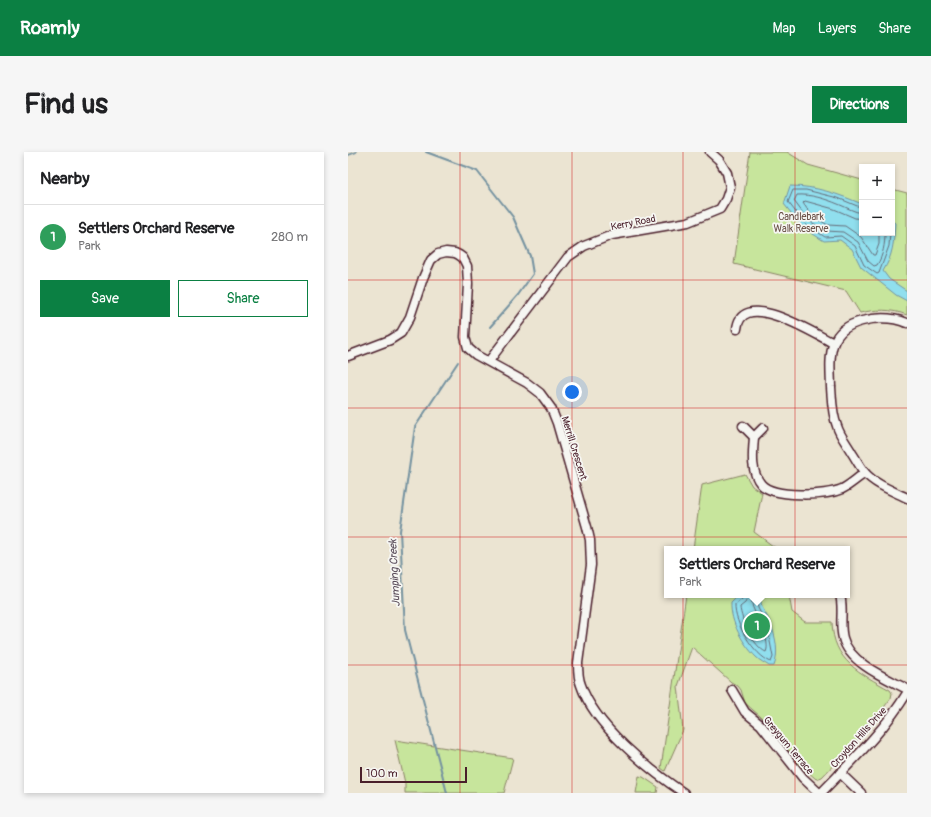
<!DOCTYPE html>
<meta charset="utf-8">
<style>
:root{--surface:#fff;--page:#f6f6f6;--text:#202124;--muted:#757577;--line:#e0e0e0;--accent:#0b8043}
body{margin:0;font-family:Pangolin,sans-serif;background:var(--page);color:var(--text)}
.controls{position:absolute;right:12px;top:12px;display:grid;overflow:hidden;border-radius:0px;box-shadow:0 2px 6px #0003}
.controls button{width:36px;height:36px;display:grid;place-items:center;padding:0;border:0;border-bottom:1px solid var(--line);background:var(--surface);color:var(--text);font:20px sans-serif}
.scale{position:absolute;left:12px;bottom:10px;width:107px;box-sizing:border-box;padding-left:4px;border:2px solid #4a1f2b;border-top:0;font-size:11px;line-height:14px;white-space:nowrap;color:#4a1f2b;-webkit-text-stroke:3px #f6f6f2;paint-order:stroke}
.you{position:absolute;left:224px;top:240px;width:14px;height:14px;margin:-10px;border:3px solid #fff;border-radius:50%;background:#1a73e8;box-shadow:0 0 0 6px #1a73e833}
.badge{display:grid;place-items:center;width:26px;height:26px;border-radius:50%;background:var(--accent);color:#fff;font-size:13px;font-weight:700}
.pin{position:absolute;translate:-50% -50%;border:2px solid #fff;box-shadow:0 1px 4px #0006}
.popup{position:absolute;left:316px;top:394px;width:186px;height:52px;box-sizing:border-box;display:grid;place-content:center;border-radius:0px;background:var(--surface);filter:drop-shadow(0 1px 3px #0005);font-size:13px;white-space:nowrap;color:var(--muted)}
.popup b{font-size:15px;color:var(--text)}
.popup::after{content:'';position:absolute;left:50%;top:100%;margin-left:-8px;border:8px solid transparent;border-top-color:var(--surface)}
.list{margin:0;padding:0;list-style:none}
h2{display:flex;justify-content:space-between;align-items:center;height:52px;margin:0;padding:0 16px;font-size:17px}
h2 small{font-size:13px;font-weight:400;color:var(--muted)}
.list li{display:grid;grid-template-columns:26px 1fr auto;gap:12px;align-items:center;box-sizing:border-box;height:64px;padding:0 16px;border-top:1px solid var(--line)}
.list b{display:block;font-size:15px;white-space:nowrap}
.list p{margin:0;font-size:13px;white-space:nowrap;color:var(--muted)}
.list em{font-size:13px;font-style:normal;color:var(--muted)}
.actions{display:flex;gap:8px;padding:12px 16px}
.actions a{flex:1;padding:9px 0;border:1px solid var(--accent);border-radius:0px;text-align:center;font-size:14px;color:var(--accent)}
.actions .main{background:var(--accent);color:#fff}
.map{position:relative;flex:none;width:559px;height:641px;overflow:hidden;border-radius:0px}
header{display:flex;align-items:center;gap:24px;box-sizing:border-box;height:56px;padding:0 20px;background:var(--accent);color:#fff}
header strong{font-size:19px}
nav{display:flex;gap:22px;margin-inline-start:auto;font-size:14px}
.intro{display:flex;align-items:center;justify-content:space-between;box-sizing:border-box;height:96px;padding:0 24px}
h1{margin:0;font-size:28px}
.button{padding:10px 18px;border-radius:0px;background:var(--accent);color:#fff;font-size:14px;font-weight:700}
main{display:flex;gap:24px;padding:0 24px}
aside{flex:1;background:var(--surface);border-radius:0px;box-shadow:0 2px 6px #0003}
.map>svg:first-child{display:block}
</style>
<header>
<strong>Roamly</strong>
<nav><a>Map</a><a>Layers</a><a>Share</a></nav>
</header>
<div class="intro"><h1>Find us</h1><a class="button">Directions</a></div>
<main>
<aside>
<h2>Nearby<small></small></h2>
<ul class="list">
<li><span class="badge" style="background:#2e9e5b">1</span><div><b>Settlers Orchard Reserve</b><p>Park</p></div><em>280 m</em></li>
</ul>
<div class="actions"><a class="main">Save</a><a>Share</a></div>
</aside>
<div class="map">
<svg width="559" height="641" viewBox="0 0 559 641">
<rect width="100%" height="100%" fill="#ebe4d2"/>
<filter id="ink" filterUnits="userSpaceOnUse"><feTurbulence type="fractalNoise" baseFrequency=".025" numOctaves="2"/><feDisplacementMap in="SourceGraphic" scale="8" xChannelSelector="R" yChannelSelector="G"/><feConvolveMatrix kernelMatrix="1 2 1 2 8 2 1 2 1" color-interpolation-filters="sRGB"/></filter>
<g filter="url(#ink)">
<g fill="#c7e59c" stroke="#888264">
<path d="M 402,0 L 439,0 L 460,13 L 514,28 L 514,81 L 544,81 L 544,37 L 559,41 L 559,163 C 543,157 528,157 512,161 L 498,139 L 386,112 Z"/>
<polygon points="397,322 404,334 414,341 406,380 429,397 345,397 354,333"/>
<path d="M 338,443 L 441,443 L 444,460 L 457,470 L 484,470 C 485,509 512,521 542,538 L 544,541 L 543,546 L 519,578 L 474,625 L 468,627 L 452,613 L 421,572 L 397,551 L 393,538 L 390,534 L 383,530 L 344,495 L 330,534 L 335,578 L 317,619 L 313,616 Z"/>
<polygon points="47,588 165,606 156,641 57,641 57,631"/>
<polygon points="291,624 295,625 310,635 309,641 288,641"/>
</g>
<g fill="#90dfee" stroke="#7492a0">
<path d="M 442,34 C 468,34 490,42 514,52 L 514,81 L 544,81 L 544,69 L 547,71 C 546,89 545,104 535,119 L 541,127 L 559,139 L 559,149 L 548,143 L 513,115 L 504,97 L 492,88 L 476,89 L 454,75 L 436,52 Z"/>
<path d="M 395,443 L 411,443 C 413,447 413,451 414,455 C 417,461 421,467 423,473 C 428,485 431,502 426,514 L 421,514 C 417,511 412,509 408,505 C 395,492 382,470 383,451 L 388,446 Z"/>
</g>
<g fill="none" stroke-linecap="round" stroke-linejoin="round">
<g stroke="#666c79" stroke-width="1">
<polyline points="514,56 490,46 458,38 445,38 440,50 457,72 477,85 493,84 507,94 516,113 529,122 531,121 541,94 542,81"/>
<path d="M 514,61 C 506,60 498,55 490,52 C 478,47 462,42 449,43 L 446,49 L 461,69 L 479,79 L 495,80 L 510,90 L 520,109 L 526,114 L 529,113 C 535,104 537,92 537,81"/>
<polyline points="514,67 507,66 486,57 457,49 455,51 464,64 480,73 497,74 513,85 525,103 527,103 531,92 531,81"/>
<path d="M 395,443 L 394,447 L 387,453 C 386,471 406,503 423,510 L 425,505 L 419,474 L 410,456 L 408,443"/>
<path d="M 400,445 L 403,446 C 404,450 404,455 406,458 C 410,468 423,490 418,500 C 406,495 393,468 392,455 L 397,451 Z"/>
</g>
<g stroke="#7492a0" stroke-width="2">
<polyline points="78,0 129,19 165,65 182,104 185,122 170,143 142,175"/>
<polyline points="0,3 8,0"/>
<polyline points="99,641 57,478 52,379 67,275 110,210"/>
</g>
<defs>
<g id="minor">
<path d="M 559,171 C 544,165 530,165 514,169 C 478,178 482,206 483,235 C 484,249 484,262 489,274 C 492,284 499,292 504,301 C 508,307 512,315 517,321 C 528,333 545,339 559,346"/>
<path d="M 389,177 C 393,135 467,182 485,191"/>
<path d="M 0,204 L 42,188 L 53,181 L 62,165 L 75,126 L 83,108 L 90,102 L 98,100 L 107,101 L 111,103 L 115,106 L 119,114 L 120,132 L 117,185 L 120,196 L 128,203 L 179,231 L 192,241 L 203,256 L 209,271 L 239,375 L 242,388 L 243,413 L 230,511 C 230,518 230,526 233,533 C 246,573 301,618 336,641"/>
<polyline points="141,209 220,105 236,94 264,83 340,70 372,57 378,47 382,35 379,21 371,8 362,0"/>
<polyline points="395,274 406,285 415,276"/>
<path d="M 406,285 C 405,300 402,319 413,332 C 425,346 478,344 494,337 C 502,333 509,326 517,321"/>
<path d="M 492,443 C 496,457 491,472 495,486 C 501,511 538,526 559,537"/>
<polyline points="384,538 397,560 413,573 455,626 471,641"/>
<polyline points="492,621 513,641"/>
<path d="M 473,641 C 504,609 536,579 559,541"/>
</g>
</defs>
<use href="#minor" stroke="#4a1f2b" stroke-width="11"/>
<use href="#minor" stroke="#f6f6f2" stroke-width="8"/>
</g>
</g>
<path fill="none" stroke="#d62828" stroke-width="1" stroke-opacity="0.55" d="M 112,0 L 112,641M 224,0 L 224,641M 335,0 L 335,641M 447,0 L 447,641M 0,128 L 559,128M 0,256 L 559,256M 0,385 L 559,385M 0,513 L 559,513"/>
<g text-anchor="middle" stroke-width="3.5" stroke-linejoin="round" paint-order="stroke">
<g font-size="10" fill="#695047" stroke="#f6f6f2">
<text x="453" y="68">Candlebark<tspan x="453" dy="12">Walk Reserve</tspan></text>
</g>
<g font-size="10" fill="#4a1f2b" stroke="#f6f6f2">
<text transform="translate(285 70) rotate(-11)" y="4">Kerry Road</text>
<text transform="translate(227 296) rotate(73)" y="4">Merrill Crescent</text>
<text transform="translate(510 585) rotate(-48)" y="4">Croydon Hills Drive</text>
<text transform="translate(441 593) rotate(50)" y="4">Greygum Terrace</text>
</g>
<g font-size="11" font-style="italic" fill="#5c4f5c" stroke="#f6f6f2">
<text transform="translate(46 421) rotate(-93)" y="4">Jumping Creek</text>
</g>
</g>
</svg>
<div class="controls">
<button>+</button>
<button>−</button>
</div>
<div class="scale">100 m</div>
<div class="you"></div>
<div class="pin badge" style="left:409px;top:474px;background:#2e9e5b">1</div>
<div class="popup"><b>Settlers Orchard Reserve</b>Park</div>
</div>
</main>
